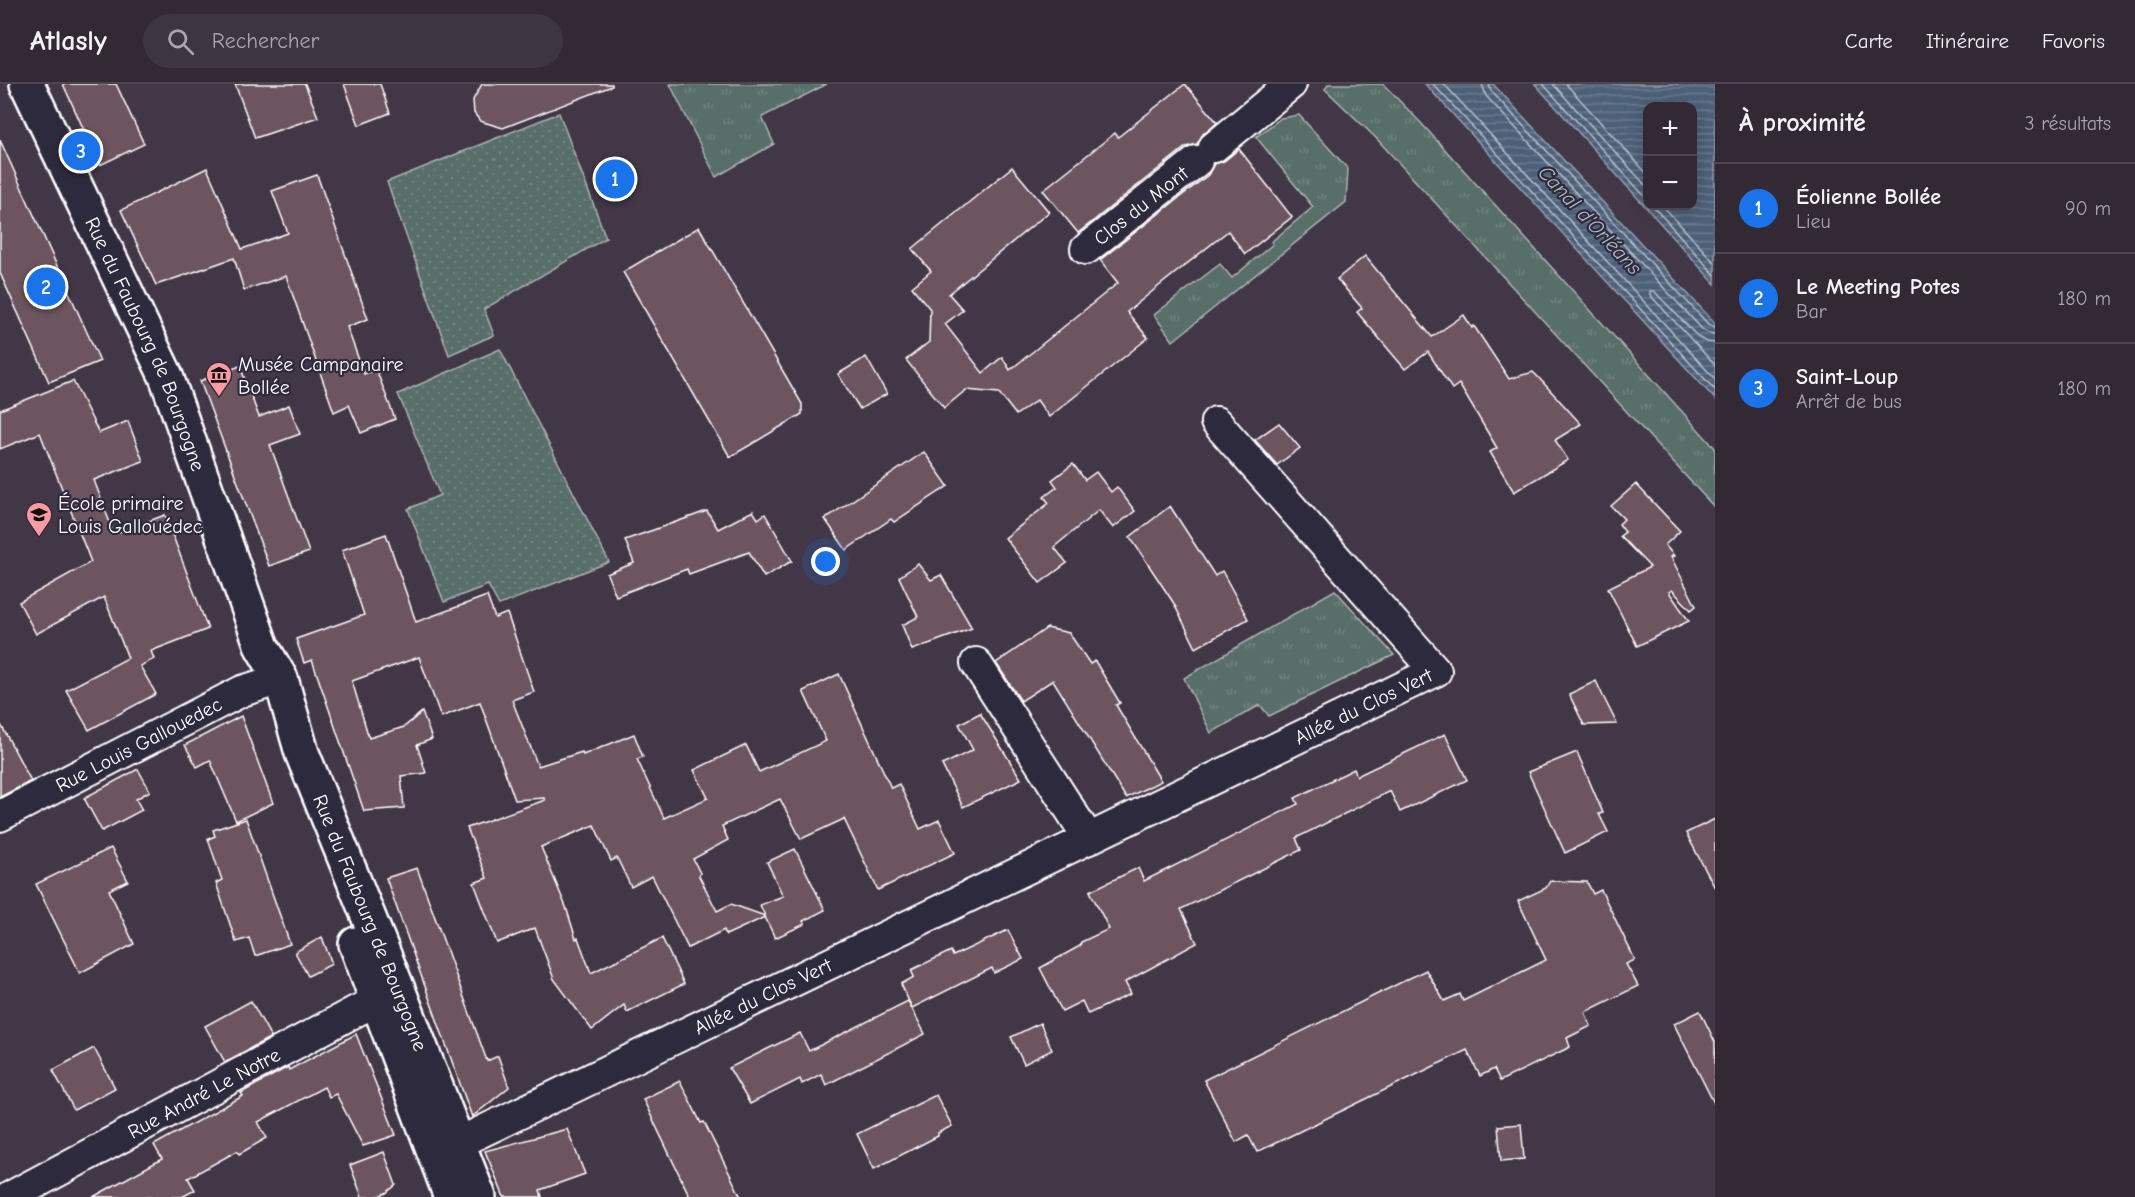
<!DOCTYPE html>
<html lang="fr">
<meta charset="utf-8">
<style>
:root{--surface:#322935;--page:#3d3541;--text:#f1f3f6;--muted:#a8a6ad;--line:#4d4550;--accent:#1a73e8}
body{margin:0;font-family:"Comic Neue",sans-serif;background:var(--page);color:var(--text)}
.controls{position:absolute;right:18px;top:18px;display:grid;overflow:hidden;border-radius:12px;box-shadow:0 3px 15px #0003}
.controls button{width:54px;height:54px;display:grid;place-items:center;padding:0;border:0;border-bottom:2px solid var(--line);background:var(--surface);color:var(--text);font:30px sans-serif}
.you{position:absolute;left:826px;top:478px;width:21px;height:21px;margin:-15px;border:4px solid #fff;border-radius:50%;background:#1a73e8;box-shadow:0 0 0 9px #1a73e833}
.badge{display:grid;place-items:center;width:39px;height:39px;border-radius:50%;background:var(--accent);color:#fff;font-size:20px;font-weight:700}
.pin{position:absolute;translate:-50% -50%;border:3px solid #fff;box-shadow:0 2px 6px #0006}
.list{margin:0;padding:0;list-style:none}
h2{display:flex;justify-content:space-between;align-items:center;height:78px;margin:0;padding:0 24px;font-size:26px}
h2 small{font-size:20px;font-weight:400;color:var(--muted)}
.list li{display:grid;grid-template-columns:39px 1fr auto;gap:18px;align-items:center;box-sizing:border-box;height:90px;padding:0 24px;border-top:2px solid var(--line)}
.list b{display:block;font-size:22px;white-space:nowrap}
.list p{margin:0;font-size:20px;white-space:nowrap;color:var(--muted)}
.list em{font-size:20px;font-style:normal;color:var(--muted)}
.icon{flex:none;width:33px;height:33px;fill:none;stroke:currentColor;stroke-width:2;stroke-linecap:round;stroke-linejoin:round}
.map{position:relative;flex:none;width:1715px;height:1113px;overflow:hidden}
header{display:flex;align-items:center;gap:36px;box-sizing:border-box;height:84px;padding:0 30px;background:var(--surface);border-bottom:2px solid var(--line)}
header strong{font-size:28px}
nav{display:flex;gap:33px;margin-inline-start:auto;font-size:21px}
.search{width:420px;height:54px;background:var(--page);display:flex;align-items:center;gap:15px;box-sizing:border-box;padding:0 21px;border-radius:33px;color:var(--muted);font-size:22px}
main{display:flex}
aside{flex:1;background:var(--surface)}
.map>svg:first-child{display:block}
</style>
<header>
<strong>Atlasly</strong>
<div class="search"><svg class="icon" aria-label="search" viewBox="0 0 24 24"><circle cx="10" cy="10" r="6"/><path d="M15 15l6 6"/></svg>Rechercher</div>
<nav><a>Carte</a><a>Itinéraire</a><a>Favoris</a></nav>
</header>
<main>
<div class="map">
<svg width="1715" height="1113" viewBox="0 0 1715 1113">
<defs>
<pattern id="grass-tufts" width="24" height="20" patternUnits="userSpaceOnUse" patternTransform="scale(1.5)"><rect width="24" height="20" fill="#596e68"/><path d="M3 7l-1-3M5 7V3M7 7l1-3M15 17l-1-3M17 17v-4M19 17l1-3" fill="none" stroke="#72847f"/></pattern>
<pattern id="park-dots" width="8" height="8" patternUnits="userSpaceOnUse" patternTransform="scale(1.5)"><rect width="8" height="8" fill="#596e68"/><path d="M2 2h.1M6 6h.1" fill="none" stroke="#72847f" stroke-width="1.8" stroke-linecap="round"/></pattern>
<pattern id="water-rules" width="6" height="5" patternUnits="userSpaceOnUse" patternTransform="scale(1.5)"><rect width="6" height="5" fill="#4e6179"/><path d="M0 2.5h6" fill="none" stroke="#69798d"/></pattern>
</defs>
<rect width="100%" height="100%" fill="#423747"/>
<filter id="ink" filterUnits="userSpaceOnUse"><feTurbulence type="fractalNoise" baseFrequency=".0167" numOctaves="2"/><feDisplacementMap in="SourceGraphic" scale="12" xChannelSelector="R" yChannelSelector="G"/><feConvolveMatrix kernelMatrix="1 2 1 2 8 2 1 2 1" color-interpolation-filters="sRGB"/></filter>
<g filter="url(#ink)">
<g fill="url(#grass-tufts)" stroke="#acb6b4" stroke-width="1.5">
<polygon points="670,0 827,0 762,33 774,60 716,93"/>
<polygon points="1328,0 1383,0 1421,39 1715,364 1715,424 1375,53 1325,5"/>
<polygon points="1299,31 1348,85 1346,118 1173,257 1154,231 1220,180 1232,194 1273,160 1271,158 1313,123 1256,53 1281,34"/>
<polygon points="1335,506 1394,571 1269,632 1260,621 1211,649 1184,594"/>
</g>
<g fill="url(#park-dots)" stroke="#acb6b4" stroke-width="1.5">
<polygon points="559,29 606,154 484,225 494,251 449,271 387,98"/>
<polygon points="500,265 609,478 499,521 488,501 444,518 408,425 440,411 398,310"/>
</g>
<g fill="url(#water-rules)" stroke="#95a0af" stroke-width="1.5" fill-rule="evenodd">
<polygon points="1425,0 1493,0 1715,239 1715,315"/>
<path d="M 1535,0 L 1715,0 L 1715,200 ZM 1692,22 L 1692,122 L 1648,122 L 1648,22 Z"/>
</g>
<g fill="none" stroke-linecap="round" stroke-linejoin="round">
<g stroke="#b8c0c9" stroke-width="1.5">
<polyline points="1433,0 1715,306"/>
<polyline points="1444,0 1715,295"/>
<polyline points="1482,0 1486,12 1702,245 1708,249 1715,250"/>
<polyline points="1489,0 1491,7 1708,240 1715,243"/>
<polyline points="1543,0 1648,116"/>
<polyline points="1553,0 1648,104"/>
<polyline points="1566,0 1648,91"/>
<polyline points="1653,122 1715,191"/>
<polyline points="1663,122 1715,179"/>
<polyline points="1715,259 1707,258 1699,254 1654,207 1650,207 1650,211 1715,281"/>
</g>
</g>
<g fill="#6d555e" stroke="#fff" stroke-width="1.5">
<polygon points="63,0 116,0 144,60 100,81"/>
<polygon points="235,0 305,0 318,33 255,54"/>
<polygon points="344,0 380,0 390,29 359,41"/>
<polygon points="482,0 612,0 612,2 503,44 480,37 474,29 473,16"/>
<polygon points="1185,0 1217,38 1203,50 1197,60 1186,63 1078,149 1043,106 1115,49 1118,53"/>
<polygon points="0,56 100,277 49,298 0,189"/>
<polygon points="1239,65 1292,133 1245,170 1228,147 1149,210 1127,228 1148,254 1049,333 1037,316 1016,331 999,309 966,306 944,324 906,276 929,258 930,225 912,203 931,187 912,165 1012,83 1049,128 949,210 963,226 945,240 983,289 1002,273 1010,286 1118,199 1100,176 1208,91 1214,80 1224,77"/>
<polygon points="207,84 242,165 288,149 272,107 317,91 368,235 347,243 364,290 376,285 395,335 361,349 349,321 334,328 286,192 244,206 234,174 156,201 121,126"/>
<polygon points="699,143 802,320 802,330 730,373 623,188"/>
<polygon points="1365,172 1432,253 1464,231 1472,244 1474,242 1509,295 1533,288 1538,293 1581,340 1555,356 1568,376 1514,408 1490,368 1497,364 1459,300 1452,305 1428,268 1405,285 1357,228 1362,224 1337,195"/>
<polygon points="866,273 887,310 860,325 838,290"/>
<polygon points="240,282 259,333 289,321 300,350 270,361 309,468 269,482 200,297"/>
<polygon points="73,297 99,349 128,337 143,377 94,396 114,450 165,431 208,545 151,567 154,575 140,582 156,610 89,646 66,606 128,574 104,513 36,550 19,518 91,478 40,349 0,365 0,326"/>
<polygon points="1279,339 1300,364 1277,381 1255,356"/>
<polygon points="924,368 948,402 894,438 891,435 846,466 825,435"/>
<polygon points="1073,380 1085,396 1096,388 1111,408 1117,403 1135,427 1113,444 1099,426 1054,463 1067,479 1040,499 1005,454 1049,419 1044,413 1057,403 1052,396"/>
<polygon points="1636,400 1680,447 1665,461 1674,472 1671,473 1696,522 1691,526 1672,506 1669,508 1689,537 1637,562 1608,504 1650,483 1620,452 1625,448 1619,440 1624,435 1611,422"/>
<polygon points="1170,422 1215,492 1222,487 1248,535 1196,564 1173,518 1130,453"/>
<polygon points="707,427 718,445 753,427 758,435 765,430 792,477 764,493 749,468 689,490 687,485 616,512 607,490 634,479 625,456"/>
<polygon points="386,450 416,538 487,512 495,534 507,529 534,608 512,616 538,682 582,668 583,671 634,650 643,673 637,675 664,734 708,714 694,686 746,661 759,688 826,657 803,607 839,590 891,704 899,700 920,745 939,736 955,769 878,806 844,735 801,755 780,715 722,742 728,756 693,775 700,789 699,792 717,827 731,820 765,832 760,821 783,812 767,778 795,765 825,826 803,837 805,840 775,854 765,833 726,851 724,846 688,864 652,792 631,803 617,774 611,777 594,741 541,763 566,823 576,855 578,854 591,889 662,854 684,900 627,928 624,921 592,946 554,895 535,844 497,859 474,799 487,794 467,744 545,716 544,714 515,716 480,618 441,633 419,573 352,597 369,654 404,643 422,628 432,655 417,661 426,689 401,692 404,724 364,727 312,576 304,579 296,555 364,531 342,466"/>
<polygon points="918,480 931,496 941,491 972,544 912,566 902,541 918,533 899,493"/>
<polygon points="1047,544 1069,549 1090,580 1095,577 1120,619 1116,621 1161,697 1126,714 1053,596 1021,617 996,579"/>
<polygon points="1596,597 1603,612 1617,640 1584,641 1569,610"/>
<polygon points="980,629 1021,695 963,723 942,681 973,666 959,640"/>
<polygon points="241,632 273,719 236,737 210,676 197,683 185,661"/>
<polygon points="0,639 31,697 0,713"/>
<polygon points="1445,650 1467,696 1400,728 1390,707 1296,754 1301,766 1181,825 1197,859 1125,898 1131,910 1088,930 1082,917 1062,927 1040,884 1080,862 1081,858 1109,845 1090,807 1138,784 1144,797 1298,720 1295,714 1354,685 1357,692"/>
<polygon points="1577,668 1603,729 1599,730 1608,748 1565,769 1528,688"/>
<polygon points="138,685 150,707 136,715 142,726 102,747 84,714"/>
<polygon points="246,735 290,860 255,872 249,854 236,858 216,799 222,796 208,755 215,752 213,746"/>
<polygon points="1715,735 1715,804 1686,749"/>
<polygon points="111,764 128,797 109,806 134,860 80,889 36,800"/>
<polygon points="417,784 487,977 498,972 509,1003 472,1033 386,794"/>
<polygon points="1550,797 1587,798 1593,810 1601,806 1635,876 1626,880 1638,902 1585,928 1591,942 1567,954 1570,963 1500,997 1494,985 1480,992 1467,966 1257,1068 1248,1051 1236,1058 1204,996 1426,886 1444,917 1460,910 1463,917 1546,876 1518,817 1546,804"/>
<polygon points="1008,846 1023,875 994,889 992,884 912,924 901,900 914,893 911,886 951,867 953,872"/>
<polygon points="322,853 332,880 308,892 295,868"/>
<polygon points="251,917 271,953 225,978 205,942"/>
<polygon points="908,917 925,950 826,1001 821,990 802,1000 800,995 750,1020 729,984 800,949 809,967"/>
<polygon points="1700,927 1715,958 1715,1021 1674,940"/>
<polygon points="1040,939 1052,966 1024,980 1011,953"/>
<polygon points="356,950 396,1051 363,1062 336,1010 329,1013 324,1003 258,1038 267,1054 239,1070 237,1067 188,1094 195,1106 182,1113 93,1113 162,1075 154,1061 243,1012 241,1009 288,983 289,986"/>
<polygon points="94,964 115,1004 74,1026 53,986"/>
<polygon points="680,997 701,1039 704,1038 741,1113 690,1113 643,1015"/>
<polygon points="936,1011 952,1042 938,1049 938,1052 874,1085 857,1050"/>
<polygon points="1521,1040 1524,1075 1501,1077 1498,1042"/>
<polygon points="567,1045 585,1090 540,1106 542,1113 504,1113 485,1067"/>
<polygon points="384,1068 396,1101 386,1109 376,1113 362,1113 350,1081"/>
</g>
<g fill="none" stroke-linecap="round" stroke-linejoin="round">
<defs>
<g id="street">
<polyline points="1214,63 1291,0"/>
<path id="s1" d="M 1086,165 L 1197,77"/>
<polyline points="976,579 1089,755"/>
<path id="s2" d="M 0,732 L 242,607 L 281,595"/>
<path id="s3" d="M 435,1068 L 458,1059 L 1436,587 L 1216,338"/>
<path id="s4" d="M 10,1113 L 358,926 L 399,908"/>
</g>
<g id="secondary">
<path id="s5" d="M 27,0 L 166,292 L 262,563 L 281,595 L 302,669 L 399,908 L 479,1113"/>
<polyline points="356,860 451,1113"/>
</g>
</defs>
<use href="#street" stroke="#fff" stroke-width="34"/>
<use href="#secondary" stroke="#fff" stroke-width="38"/>
<use href="#street" stroke="#2f2a3d" stroke-width="30"/>
<use href="#secondary" stroke="#2f2a3d" stroke-width="33"/>
</g>
</g>
<defs>
<symbol id="museum-pin" viewBox="-11 -11 22 30"><path d="M0 17L-7.5 6A9.5 9.5 0 1 1 7.5 6Z" fill="#ff9aa2" stroke="#2f2a3d"/><path d="M0-6L6-3V-2H-6V-3ZM-5-1h2V3h-2ZM-1-1h2V3h-2ZM3-1h2V3H3ZM-6 4H6V6H-6Z" fill="#111"/></symbol>
<symbol id="school-pin" viewBox="-11 -11 22 30"><path d="M0 17L-7.5 6A9.5 9.5 0 1 1 7.5 6Z" fill="#ff9aa2" stroke="#2f2a3d"/><path d="M0-5L7-2L0 1L-7-2ZM-4 1L0 2.5L4 1V4Q0 6-4 4Z" fill="#111"/></symbol>
</defs>
<g fill-rule="evenodd">
<use href="#museum-pin" x="204" y="276" width="30" height="40"/>
<use href="#school-pin" x="24" y="416" width="30" height="40"/>
</g>
<g text-anchor="middle" stroke-width="4.5" stroke-linejoin="round" paint-order="stroke">
<g font-size="20" fill="#fff" stroke="#2f2a3d">
<text dy="7" stroke="none"><textPath href="#s1" startOffset="70">Clos du Mont</textPath></text>
<text dy="7" stroke="none"><textPath href="#s5" startOffset="286">Rue du Faubourg de Bourgogne</textPath></text>
<text dy="7" stroke="none"><textPath href="#s3" startOffset="1030">Allée du Clos Vert</textPath></text>
<text dy="7" stroke="none"><textPath href="#s2" startOffset="156">Rue Louis Gallouedec</textPath></text>
<text dy="7" stroke="none"><textPath href="#s5" startOffset="908">Rue du Faubourg de Bourgogne</textPath></text>
<text dy="7" stroke="none"><textPath href="#s3" startOffset="363">Allée du Clos Vert</textPath></text>
<text dy="7" stroke="none"><textPath href="#s4" startOffset="220">Rue André Le Notre</textPath></text>
</g>
<g font-size="20" fill="#fff" stroke="#2f2a3d" text-anchor="start">
<text x="238" y="287">Musée Campanaire<tspan x="238" dy="23">Bollée</tspan></text>
<text x="58" y="426">École primaire<tspan x="58" dy="23">Louis Gallouédec</tspan></text>
</g>
<g font-size="21" font-style="italic" fill="#afb8c3" stroke="#2f2a3d">
<text transform="translate(1590 136) rotate(47)" y="7">Canal d'Orléans</text>
</g>
</g>
</svg>
<div class="controls">
<button>+</button>
<button>−</button>
</div>
<div class="you"></div>
<div class="pin badge" style="left:615px;top:95px">1</div>
<div class="pin badge" style="left:46px;top:203px">2</div>
<div class="pin badge" style="left:81px;top:67px">3</div>
</div>
<aside>
<h2>À proximité<small>3 résultats</small></h2>
<ul class="list">
<li><span class="badge">1</span><div><b>Éolienne Bollée</b><p>Lieu</p></div><em>90 m</em></li>
<li><span class="badge">2</span><div><b>Le Meeting Potes</b><p>Bar</p></div><em>180 m</em></li>
<li><span class="badge">3</span><div><b>Saint-Loup</b><p>Arrêt de bus</p></div><em>180 m</em></li>
</ul>
</aside>
</main>
